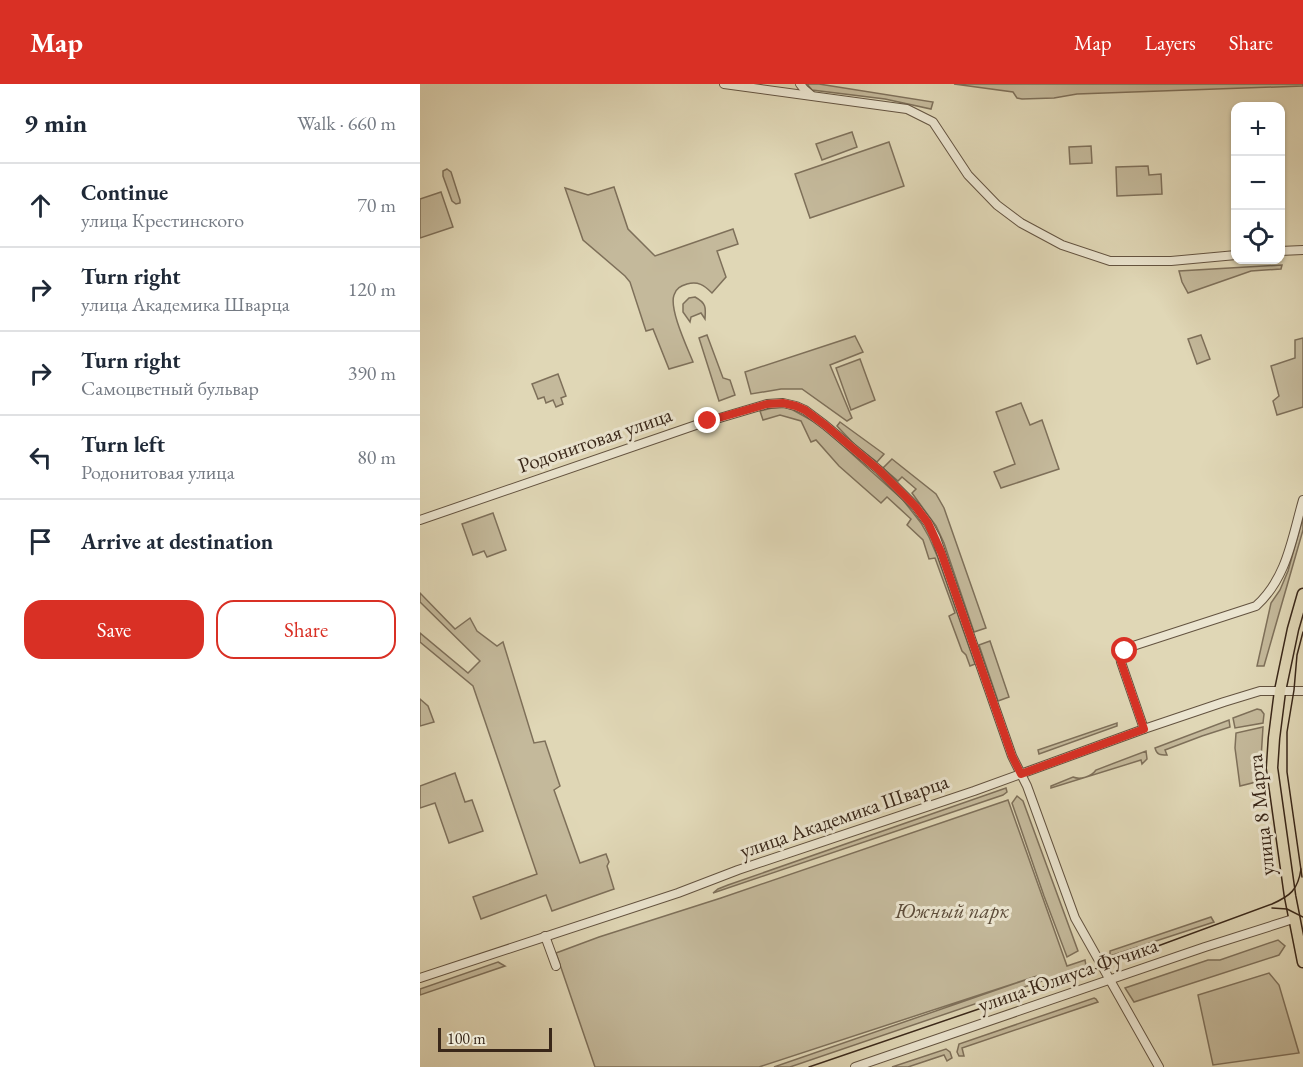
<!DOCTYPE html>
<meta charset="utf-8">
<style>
:root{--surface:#fff;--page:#f6f6f7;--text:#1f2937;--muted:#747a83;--line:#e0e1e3;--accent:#d93025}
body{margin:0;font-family:"EB Garamond",serif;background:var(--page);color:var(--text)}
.controls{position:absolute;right:18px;top:18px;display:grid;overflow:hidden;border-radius:12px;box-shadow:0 2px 4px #0004}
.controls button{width:54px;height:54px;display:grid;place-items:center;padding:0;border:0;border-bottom:2px solid var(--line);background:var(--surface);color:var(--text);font:30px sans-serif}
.scale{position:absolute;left:18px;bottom:15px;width:114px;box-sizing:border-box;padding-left:6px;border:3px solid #392719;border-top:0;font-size:16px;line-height:21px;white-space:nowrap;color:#392719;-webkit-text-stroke:4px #ebe5d0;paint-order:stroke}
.stop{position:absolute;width:18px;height:18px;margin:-14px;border:4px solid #d93025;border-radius:50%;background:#fff}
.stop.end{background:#d93025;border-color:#fff;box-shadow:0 2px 6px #0008}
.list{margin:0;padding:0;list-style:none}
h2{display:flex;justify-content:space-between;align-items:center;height:78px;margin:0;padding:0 24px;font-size:26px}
h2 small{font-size:20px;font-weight:400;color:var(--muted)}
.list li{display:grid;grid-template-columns:39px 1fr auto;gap:18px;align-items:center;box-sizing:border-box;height:84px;padding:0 24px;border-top:2px solid var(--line)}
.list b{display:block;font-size:22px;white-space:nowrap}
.list p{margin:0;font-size:20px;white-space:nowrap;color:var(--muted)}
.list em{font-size:20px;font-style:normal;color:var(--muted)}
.actions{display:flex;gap:12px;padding:18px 24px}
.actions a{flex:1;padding:14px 0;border:2px solid var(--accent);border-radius:18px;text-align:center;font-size:21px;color:var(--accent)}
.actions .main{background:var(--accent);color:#fff}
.icon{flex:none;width:33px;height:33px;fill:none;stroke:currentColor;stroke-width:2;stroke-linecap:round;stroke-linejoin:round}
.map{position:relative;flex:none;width:883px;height:983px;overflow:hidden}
header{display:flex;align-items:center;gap:36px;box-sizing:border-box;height:84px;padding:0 30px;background:var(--accent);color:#fff}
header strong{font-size:28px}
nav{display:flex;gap:33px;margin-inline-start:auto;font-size:21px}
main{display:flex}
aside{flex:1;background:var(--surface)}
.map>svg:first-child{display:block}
</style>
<header>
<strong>Map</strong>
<nav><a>Map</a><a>Layers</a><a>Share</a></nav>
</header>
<main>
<aside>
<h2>9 min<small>Walk · 660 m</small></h2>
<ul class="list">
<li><svg class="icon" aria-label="ahead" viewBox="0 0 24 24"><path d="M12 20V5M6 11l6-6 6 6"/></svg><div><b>Continue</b><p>улица Крестинского</p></div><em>70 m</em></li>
<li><svg class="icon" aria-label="right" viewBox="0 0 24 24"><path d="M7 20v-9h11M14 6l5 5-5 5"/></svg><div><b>Turn right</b><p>улица Академика Шварца</p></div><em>120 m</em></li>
<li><svg class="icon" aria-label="right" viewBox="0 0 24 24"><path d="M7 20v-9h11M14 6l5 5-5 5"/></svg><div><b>Turn right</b><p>Самоцветный бульвар</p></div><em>390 m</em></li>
<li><svg class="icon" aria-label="left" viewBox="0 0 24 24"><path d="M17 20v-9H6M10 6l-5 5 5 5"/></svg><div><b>Turn left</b><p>Родонитовая улица</p></div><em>80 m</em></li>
<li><svg class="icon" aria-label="arrive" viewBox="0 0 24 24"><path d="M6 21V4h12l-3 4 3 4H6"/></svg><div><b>Arrive at destination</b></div></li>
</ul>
<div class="actions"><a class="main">Save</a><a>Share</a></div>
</aside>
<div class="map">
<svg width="883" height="983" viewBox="0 0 883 983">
<rect width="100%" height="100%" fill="#e0d7b6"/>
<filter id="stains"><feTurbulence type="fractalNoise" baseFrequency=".00333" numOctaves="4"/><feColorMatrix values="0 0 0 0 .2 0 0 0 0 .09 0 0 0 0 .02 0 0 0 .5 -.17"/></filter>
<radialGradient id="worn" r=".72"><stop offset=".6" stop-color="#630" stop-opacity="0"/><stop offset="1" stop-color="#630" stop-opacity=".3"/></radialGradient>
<g fill="#c4b99b" stroke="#7e705a" stroke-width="1.5">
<polygon points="387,0 399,0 513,18 511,25 465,15 392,6"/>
<polygon points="534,0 883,0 883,2 657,10 634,14 602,15 597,14 593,8"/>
<polygon points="432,48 437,63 402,76 396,60"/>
<polygon points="469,58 484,102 390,134 375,90"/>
<polygon points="671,62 672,79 650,80 649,63"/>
<polygon points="728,82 729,91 741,90 742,110 697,112 696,83"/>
<polygon points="27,85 31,88 40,116 40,119 36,120 32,117 23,92 23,87"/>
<path d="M 194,103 L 208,145 L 235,172 L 313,145 L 318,160 L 297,167 L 306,193 L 292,209 C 284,201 278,197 267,200 C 261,202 256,204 254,211 C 249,225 267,263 273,278 L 249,285 L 233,245 L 226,247 L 210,198 L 205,192 L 163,156 L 145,104 L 168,111 Z"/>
<polygon points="21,108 33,143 0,154 0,115"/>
<polygon points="862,181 861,185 831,187 768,209 762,198 759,187"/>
<path d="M 275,213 C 286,219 286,223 285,235 L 281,229 L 271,233 L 270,238 L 263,228 L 263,220 L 269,214 Z"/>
<polygon points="287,251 303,294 310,296 315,311 299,317 279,254"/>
<polygon points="781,251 790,275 777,280 768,255"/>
<polygon points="435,252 443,268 410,281 432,334 427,337 382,305 361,305 331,310 325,288"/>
<polygon points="883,254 883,323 857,331 853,317 859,312 851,282 875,274 875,256"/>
<polygon points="440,275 455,316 431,326 416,284"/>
<polygon points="138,290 146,312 141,314 143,320 136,323 133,316 126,319 124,313 118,315 112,300"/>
<polygon points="601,319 610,341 622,336 639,385 581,404 574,388 595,380 576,328"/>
<polygon points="365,323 373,326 400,341 483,416 501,439 509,453 518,474 555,580 550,582 546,571 542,567 529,532 535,529 515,474 509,475 503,456 487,441 491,435 467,413 461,419 419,382 396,356 391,358 381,337 360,331 343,336 340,327 352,324"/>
<polygon points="420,338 464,370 457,378 435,361 417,342"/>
<polygon points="472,375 516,410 524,424 566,544 554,548 524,459 516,442 492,409 496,405 482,393 478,397 463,384"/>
<polygon points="73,429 86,466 67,473 64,467 53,471 42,440"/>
<polygon points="883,434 883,446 844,582 837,582 851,519 860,506 868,487"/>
<polygon points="0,509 35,545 50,534 57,547 77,562 83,558 114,659 125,657 140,702 134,706 160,779 186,770 189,778 187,782 194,805 132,827 126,811 61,835 53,813 117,790 53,602 0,558 0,549 48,589 60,577 0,518"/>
<polygon points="570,557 589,613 578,617 559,561"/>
<polygon points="0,615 8,622 14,638 0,642"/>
<polygon points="837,625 841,626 844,630 843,639 815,644 813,634"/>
<path d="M 809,636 L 810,643 L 782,652 L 745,666 L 747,671 C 740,671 737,671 735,664 Z"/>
<polygon points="697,639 697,642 619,670 618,666"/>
<polygon points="843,643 840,691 836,698 820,702 815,664 816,649"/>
<path d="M 726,667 L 727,675 L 722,680 L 721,676 L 631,704 L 631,702 L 653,693 C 660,696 671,693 676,686 Z"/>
<polygon points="35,689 45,718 52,716 63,747 29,759 15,719 0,724 0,702"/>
<polygon points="586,704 587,708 583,711 293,809 298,805 308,801"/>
<polygon points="597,712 603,717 658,867 647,873 624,812 592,719"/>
<polygon points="588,716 647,882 665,876 666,882 370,983 354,983 617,892 339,983 175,983 136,869 179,853 301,814"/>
<polygon points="791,833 794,838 690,872 690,867"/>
<polygon points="858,856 865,862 859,871 714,918 705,904 788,876 800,876"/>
<polygon points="78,878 85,882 0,911 0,905"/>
<polygon points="849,889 859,901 879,969 793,981 778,911"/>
<polygon points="674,914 676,915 678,918 542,964 544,972 539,972 537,968 539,960"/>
<polygon points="526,965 530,968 532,974 527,977 524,971 488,983 472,983"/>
</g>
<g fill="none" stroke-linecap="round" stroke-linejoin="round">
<defs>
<g id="minor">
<polyline points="304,0 487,25 513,38 548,91 577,121 601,139 642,161 690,177 751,177 816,171"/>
<polyline points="380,0 384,5 391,11"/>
<polyline points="860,167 883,166"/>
<polyline points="0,436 276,341 347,320 363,319 376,322 385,326 405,341 459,386 496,423 508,439 516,454 592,672 607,702 655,834 739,983"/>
<path d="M 724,645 L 701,578 L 700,572 L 713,562 L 836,522 C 867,494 872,454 883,416"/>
<polyline points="125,852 136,882"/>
<polyline points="0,894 258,809 318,786 554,707 724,645 804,618 840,607 883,607"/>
<polyline points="435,983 785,863 873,835"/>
</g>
<polyline id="major" points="883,510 873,545 860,607 854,654 852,684 870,812 883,878"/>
</defs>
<use href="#minor" stroke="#635340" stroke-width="10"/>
<use href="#major" stroke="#392719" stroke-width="13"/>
<use href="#minor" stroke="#ebe5d0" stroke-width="8"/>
<use href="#major" stroke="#e0d7b6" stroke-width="10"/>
<g stroke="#392719" stroke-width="1.5">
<polyline points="882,793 867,688 867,648 874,606 877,571 883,548"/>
<polyline points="852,824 867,825 883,833"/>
<path d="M 389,983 L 670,887 L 852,820 C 870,812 878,806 881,785"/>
</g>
</g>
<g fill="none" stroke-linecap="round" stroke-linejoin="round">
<polyline stroke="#d93025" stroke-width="8" points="288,337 347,320 363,319 376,322 385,326 405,341 459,386 496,423 508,439 521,468 592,672 601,690 724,645 701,578 700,572 705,567"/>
</g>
<g text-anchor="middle" stroke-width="6" stroke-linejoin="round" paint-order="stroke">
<g font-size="21" fill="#392719" stroke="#ebe5d0">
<text transform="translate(175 356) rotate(-19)" y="7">Родонитовая улица</text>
<text transform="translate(841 731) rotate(-96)" y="7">улица 8 Марта</text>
<text transform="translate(424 732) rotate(-19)" y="7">улица Академика Шварца</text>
<text transform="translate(648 891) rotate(-19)" y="7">улица Юлиуса Фучика</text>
</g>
<g font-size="21" font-style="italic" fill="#5c4c3a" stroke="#ebe5d0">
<text x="532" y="834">Южный парк</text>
</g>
</g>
<rect width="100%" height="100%" filter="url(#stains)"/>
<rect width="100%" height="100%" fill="url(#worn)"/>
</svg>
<div class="controls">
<button>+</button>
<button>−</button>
<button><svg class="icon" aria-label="locate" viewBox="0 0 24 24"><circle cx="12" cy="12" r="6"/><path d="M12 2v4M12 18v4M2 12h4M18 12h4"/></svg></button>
</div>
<div class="scale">100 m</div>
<div class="stop" style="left:705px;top:567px"></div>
<div class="stop end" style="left:288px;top:337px"></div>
</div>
</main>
